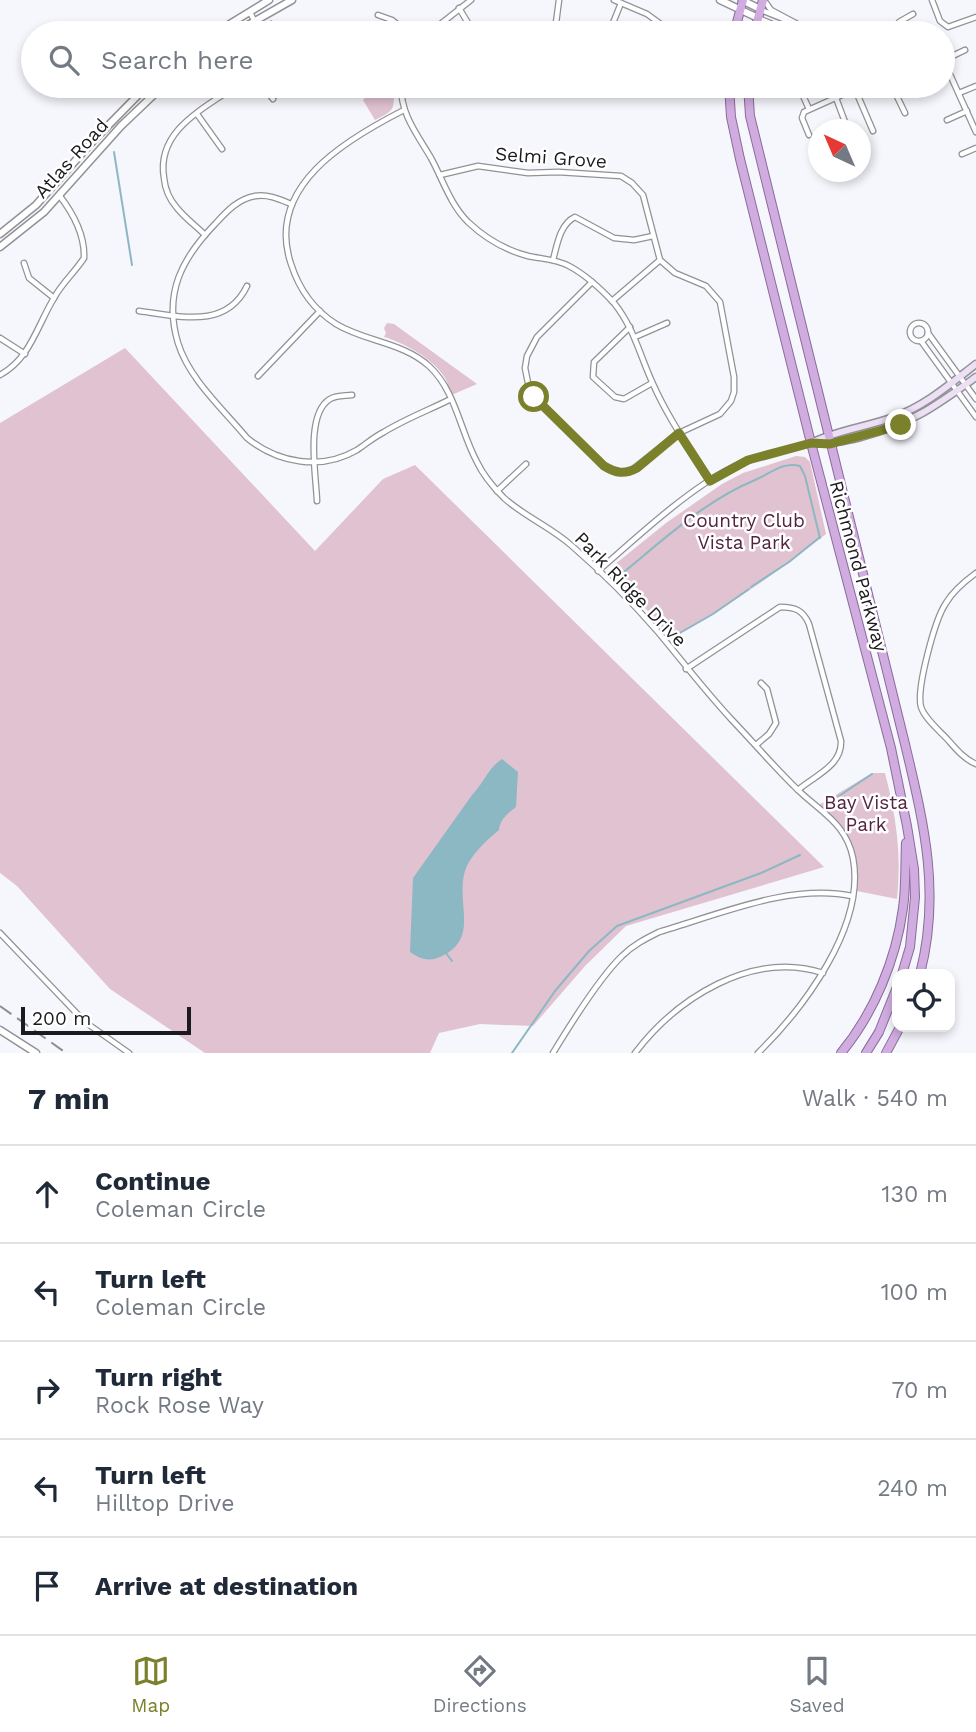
<!DOCTYPE html>
<meta charset="utf-8">
<style>
:root{--surface:#fff;--page:#f6f6f7;--text:#1f2937;--muted:#747a83;--line:#e0e1e3;--accent:#7b802a}
body{margin:0;font-family:"Work Sans",sans-serif;background:var(--page);color:var(--text)}
.controls{position:absolute;right:21px;bottom:21px;display:grid;overflow:hidden;border-radius:14px;box-shadow:0 4px 10px #0003}
.controls button{width:63px;height:63px;display:grid;place-items:center;padding:0;border:0;border-bottom:2px solid var(--line);background:var(--surface);color:var(--text);font:35px sans-serif}
.compass{position:absolute;left:808px;top:119px;width:63px;height:63px;border-radius:50%;background:var(--surface);box-shadow:0 4px 10px #0003;rotate:316deg}
.scale{position:absolute;left:21px;bottom:18px;width:170px;box-sizing:border-box;padding-left:7px;border:4px solid #1b1b1e;border-top:0;font-size:19px;line-height:24px;white-space:nowrap;color:#1b1b1e;-webkit-text-stroke:5px #fff;paint-order:stroke}
.stop{position:absolute;width:21px;height:21px;margin:-16px;border:5px solid #7b802a;border-radius:50%;background:#fff}
.stop.end{background:#7b802a;border-color:#fff;box-shadow:0 2px 7px #0008}
.list{margin:0;padding:0;list-style:none}
h2{display:flex;justify-content:space-between;align-items:center;height:91px;margin:0;padding:0 28px;font-size:30px}
h2 small{font-size:23px;font-weight:400;color:var(--muted)}
.list li{display:grid;grid-template-columns:46px 1fr auto;gap:21px;align-items:center;box-sizing:border-box;height:98px;padding:0 28px;border-top:2px solid var(--line)}
.list b{display:block;font-size:26px;white-space:nowrap}
.list p{margin:0;font-size:23px;white-space:nowrap;color:var(--muted)}
.list em{font-size:23px;font-style:normal;color:var(--muted)}
.icon{flex:none;width:38px;height:38px;fill:none;stroke:currentColor;stroke-width:2;stroke-linecap:round;stroke-linejoin:round}
.map{position:relative;flex:none;width:976px;height:1053px;overflow:hidden}
.search{position:absolute;background:var(--surface);box-shadow:0 4px 10px #0003;left:21px;right:21px;top:21px;height:77px;display:flex;align-items:center;gap:18px;box-sizing:border-box;padding:0 24px;border-radius:38px;color:var(--muted);font-size:26px}
.sheet{height:581px;background:var(--surface)}
nav{display:flex;justify-content:space-around;align-items:center;box-sizing:border-box;height:98px;border-top:2px solid var(--line);background:var(--surface);font-size:19px;color:var(--muted)}
nav a{display:grid;justify-items:center;gap:4px}
nav .on{color:var(--accent)}
.map>svg:first-child{display:block}
</style>
<div class="map">
<svg width="976" height="1053" viewBox="0 0 976 1053">
<rect width="100%" height="100%" fill="#f6f6fd"/>
<g fill="#e1c2d0">
<path d="M 379,86 L 395,86 C 392,109 398,109 375,120 L 363,100 Z"/>
<path d="M 387,323 L 394,324 L 477,384 L 454,394 L 449,394 C 452,368 406,343 384,337 L 386,333 L 384,328 Z"/>
<polygon points="125,348 315,551 383,479 415,465 824,867 626,926 585,966 533,1026 480,1024 439,1033 430,1053 205,1053 110,989 17,886 0,873 0,423"/>
<path d="M 796,456 L 805,457 L 810,462 L 826,534 C 777,573 725,608 671,639 L 654,617 L 614,577 L 611,573 L 614,565 L 666,523 L 722,484 L 743,473 Z"/>
<path d="M 872,773 L 885,773 C 896,815 902,856 897,899 L 857,891 C 859,851 851,831 819,805 Z"/>
</g>
<path fill="#8bb8c3" d="M 502,759 L 518,772 L 516,807 C 508,813 500,819 499,830 C 486,841 470,855 465,871 C 455,903 481,939 440,957 C 429,962 420,959 410,952 L 413,878 L 472,795 C 484,783 488,768 502,759 Z"/>
<g fill="none" stroke-linecap="round" stroke-linejoin="round">
<g stroke="#8bb8c3" stroke-width="2">
<polyline points="271,21 276,33"/>
<polyline points="316,86 323,95"/>
<polyline points="114,152 132,265"/>
<path d="M 614,580 C 659,544 702,502 755,480 C 770,474 783,461 800,466 L 805,476 L 820,538"/>
<polyline points="751,587 789,562 820,537"/>
<polyline points="671,638 713,614 749,589"/>
<polyline points="830,802 872,774"/>
<polyline points="446,953 452,961"/>
<polyline points="512,1053 555,991 589,951 617,926 761,873 800,855"/>
</g>
<defs>
<g id="minor">
<polyline points="614,0 647,14 673,33"/>
<polyline points="764,0 771,10 805,28"/>
<polyline points="932,0 940,21 948,27 976,17"/>
<polyline points="459,8 474,33"/>
<polyline points="761,10 801,26"/>
<polyline points="250,12 260,33"/>
<polyline points="378,15 392,20 408,33"/>
<polyline points="758,18 794,33"/>
<polyline points="782,27 787,26 799,31 805,28"/>
<polyline points="429,33 471,0"/>
<polyline points="550,33 556,23 559,0"/>
<polyline points="609,33 621,3"/>
<polyline points="899,33 899,22 913,14"/>
<polyline points="943,59 976,132"/>
<polyline points="944,60 965,50"/>
<polyline points="263,86 273,99"/>
<path d="M 401,86 C 401,115 417,134 431,158 C 443,180 450,204 468,222 C 485,238 505,250 528,256 C 542,259 556,259 569,266 C 586,275 601,289 614,303 C 634,328 640,356 653,384 C 668,418 690,449 710,481"/>
<polyline points="829,86 834,98"/>
<polyline points="892,86 905,113"/>
<polyline points="800,89 809,109"/>
<polyline points="855,89 873,131"/>
<polyline points="959,93 976,86"/>
<polyline points="836,98 848,130"/>
<path d="M 404,110 C 345,140 265,187 291,264 C 299,289 314,310 336,324 C 366,342 402,342 429,366 C 456,391 460,431 477,462 C 483,475 494,488 504,498 C 525,517 551,527 572,546 C 602,572 632,602 658,632 C 683,662 705,691 732,720 C 754,743 775,768 798,790 C 811,803 829,814 840,829 C 846,837 851,848 853,858 C 866,926 803,1009 758,1053"/>
<polyline points="197,114 222,149"/>
<polyline points="947,120 967,111"/>
<polyline points="809,135 802,118 804,112 862,86"/>
<polyline points="962,154 976,148"/>
<polyline points="440,175 478,166 528,173 558,172 621,176 632,183 643,195 660,260 675,273 706,286 720,302 734,377 734,392 731,401 720,414 679,433 629,472 612,471 604,466 534,397 529,388 525,368 527,356 537,337 592,282"/>
<path d="M 291,204 C 279,199 268,194 255,196 C 238,199 227,211 216,223 C 182,258 163,293 178,343 C 189,379 223,409 247,438 C 278,463 321,471 357,450 C 366,444 374,437 384,432 C 405,419 429,410 451,399"/>
<path d="M 205,235 C 196,226 185,218 177,208 C 170,200 165,189 164,178 C 156,131 203,109 236,86"/>
<path d="M 553,260 C 557,245 560,224 575,217 L 614,238 L 634,240 L 653,236"/>
<polyline points="24,263 29,278 54,298"/>
<polyline points="612,301 660,260"/>
<path d="M 139,311 C 179,316 226,330 247,286"/>
<circle cx="919" cy="332" r="9"/>
<polyline points="630,327 594,362 593,377 615,397 624,399 652,383"/>
<polyline points="928,333 976,399"/>
<polyline points="635,337 667,323"/>
<polyline points="0,338 25,354"/>
<polyline points="921,341 976,417"/>
<path d="M 0,375 C 30,359 37,326 54,298 C 62,283 75,272 84,258 C 85,235 73,213 59,195"/>
<polyline points="258,376 320,311"/>
<polyline points="497,491 526,464"/>
<path d="M 317,501 C 316,475 305,414 330,399 C 337,395 345,396 352,395"/>
<path d="M 598,571 C 635,539 686,491 729,469 C 754,456 783,451 811,443"/>
<path d="M 976,573 C 965,581 953,591 946,603 C 935,619 916,689 921,707 C 925,719 939,730 948,740 C 956,749 964,759 976,764"/>
<path d="M 686,669 L 780,607 C 795,607 803,610 809,624 L 841,741 C 842,766 814,776 798,790"/>
<polyline points="756,745 769,734 776,723 767,689 761,683"/>
<polyline points="0,933 85,1022 129,1053"/>
<path d="M 553,1053 C 570,1025 600,977 622,956 C 633,945 645,939 659,932 C 718,915 790,883 852,896"/>
<path d="M 635,1053 C 677,998 752,950 823,973"/>
</g>
<g id="tertiary">
<polyline points="720,0 758,18"/>
<polyline points="742,0 760,9"/>
<polyline points="215,33 269,0"/>
<polyline points="234,33 292,0"/>
<polyline points="0,234 36,205 92,142 147,86"/>
<polyline points="0,247 44,212 121,126 163,86"/>
<polyline points="0,1030 36,1053"/>
</g>
<g id="secondary">
<path d="M 811,443 C 837,430 866,427 894,417 C 925,406 950,384 976,364"/>
<path d="M 812,443 C 830,444 844,441 861,437 C 913,423 934,407 976,377"/>
</g>
<g id="trunk">
<polyline points="734,33 743,0"/>
<polyline points="754,33 763,0"/>
<polyline points="729,86 731,117 740,159 811,443 891,748 907,826 914,869 915,897 910,947 902,974"/>
<path d="M 748,86 L 750,116 L 905,744 C 924,824 941,893 920,974"/>
<path d="M 841,1053 C 874,1013 896,960 903,908 C 906,887 905,865 906,843"/>
<polyline points="866,1053 879,1032 897,987"/>
<polyline points="886,1053 900,1027"/>
</g>
</defs>
<use href="#minor" stroke="#919298" stroke-width="7"/>
<use href="#tertiary" stroke="#919298" stroke-width="9"/>
<use href="#secondary" stroke="#919298" stroke-width="9"/>
<use href="#trunk" stroke="#8a6c98" stroke-width="10"/>
<use href="#minor" stroke="#fff" stroke-width="4.5"/>
<use href="#tertiary" stroke="#fff" stroke-width="6"/>
<use href="#secondary" stroke="#eee0f4" stroke-width="6"/>
<use href="#trunk" stroke="#d0ace0" stroke-width="8"/>
<polyline stroke="#8d8d92" stroke-width="2" stroke-dasharray="14 7" stroke-linecap="butt" points="0,1006 66,1053"/>
</g>
<g fill="none" stroke-linecap="round" stroke-linejoin="round">
<path stroke="#7b802a" stroke-width="9" d="M 534,397 L 604,466 C 616,473 624,475 637,468 L 679,433 L 710,481 L 748,460 L 811,443 L 830,444 L 901,425"/>
</g>
<g text-anchor="middle" stroke-width="5" stroke-linejoin="round" paint-order="stroke">
<g font-size="19" fill="#1b1b1e" stroke="#fff">
<text transform="translate(551 157) rotate(4)" y="7">Selmi Grove</text>
<text transform="translate(71 158) rotate(-48)" y="7">Atlas Road</text>
<text transform="translate(859 566) rotate(75)" y="7">Richmond Parkway</text>
<text transform="translate(631 589) rotate(46)" y="7">Park Ridge Drive</text>
</g>
<g font-size="19" fill="#54233d" stroke="#fff">
<text x="744" y="527">Country Club<tspan x="744" dy="22">Vista Park</tspan></text>
<text x="866" y="809">Bay Vista<tspan x="866" dy="22">Park</tspan></text>
</g>
</g>
</svg>
<div class="controls">
<button><svg class="icon" aria-label="locate" viewBox="0 0 24 24"><circle cx="12" cy="12" r="6"/><path d="M12 2v4M12 18v4M2 12h4M18 12h4"/></svg></button>
</div>
<svg class="compass" viewBox="-18 -18 36 36"><path d="M0-13l5 13h-10z" fill="#e53935"/><path d="M0 13l5-13h-10z" fill="#747a83"/></svg>
<div class="scale">200 m</div>
<div class="stop" style="left:534px;top:397px"></div>
<div class="stop end" style="left:901px;top:425px"></div>
<div class="search"><svg class="icon" aria-label="search" viewBox="0 0 24 24"><circle cx="10" cy="10" r="6"/><path d="M15 15l6 6"/></svg>Search here</div>
</div>
<section class="sheet">
<h2>7 min<small>Walk · 540 m</small></h2>
<ul class="list">
<li><svg class="icon" aria-label="ahead" viewBox="0 0 24 24"><path d="M12 20V5M6 11l6-6 6 6"/></svg><div><b>Continue</b><p>Coleman Circle</p></div><em>130 m</em></li>
<li><svg class="icon" aria-label="left" viewBox="0 0 24 24"><path d="M17 20v-9H6M10 6l-5 5 5 5"/></svg><div><b>Turn left</b><p>Coleman Circle</p></div><em>100 m</em></li>
<li><svg class="icon" aria-label="right" viewBox="0 0 24 24"><path d="M7 20v-9h11M14 6l5 5-5 5"/></svg><div><b>Turn right</b><p>Rock Rose Way</p></div><em>70 m</em></li>
<li><svg class="icon" aria-label="left" viewBox="0 0 24 24"><path d="M17 20v-9H6M10 6l-5 5 5 5"/></svg><div><b>Turn left</b><p>Hilltop Drive</p></div><em>240 m</em></li>
<li><svg class="icon" aria-label="arrive" viewBox="0 0 24 24"><path d="M6 21V4h12l-3 4 3 4H6"/></svg><div><b>Arrive at destination</b></div></li>
</ul>
</section>
<nav>
<a class="on"><svg class="icon" aria-label="map" viewBox="0 0 24 24"><path d="M3 6l6-2 6 2 6-2v14l-6 2-6-2-6 2zM9 4v14M15 6v14"/></svg>Map</a>
<a><svg class="icon" aria-label="directions" viewBox="0 0 24 24"><path d="M12 3l9 9-9 9-9-9zM9 14v-3h6M13 9l2 2-2 2"/></svg>Directions</a>
<a><svg class="icon" aria-label="saved" viewBox="0 0 24 24"><path d="M7 4h10v16l-5-4-5 4z"/></svg>Saved</a>
</nav>
